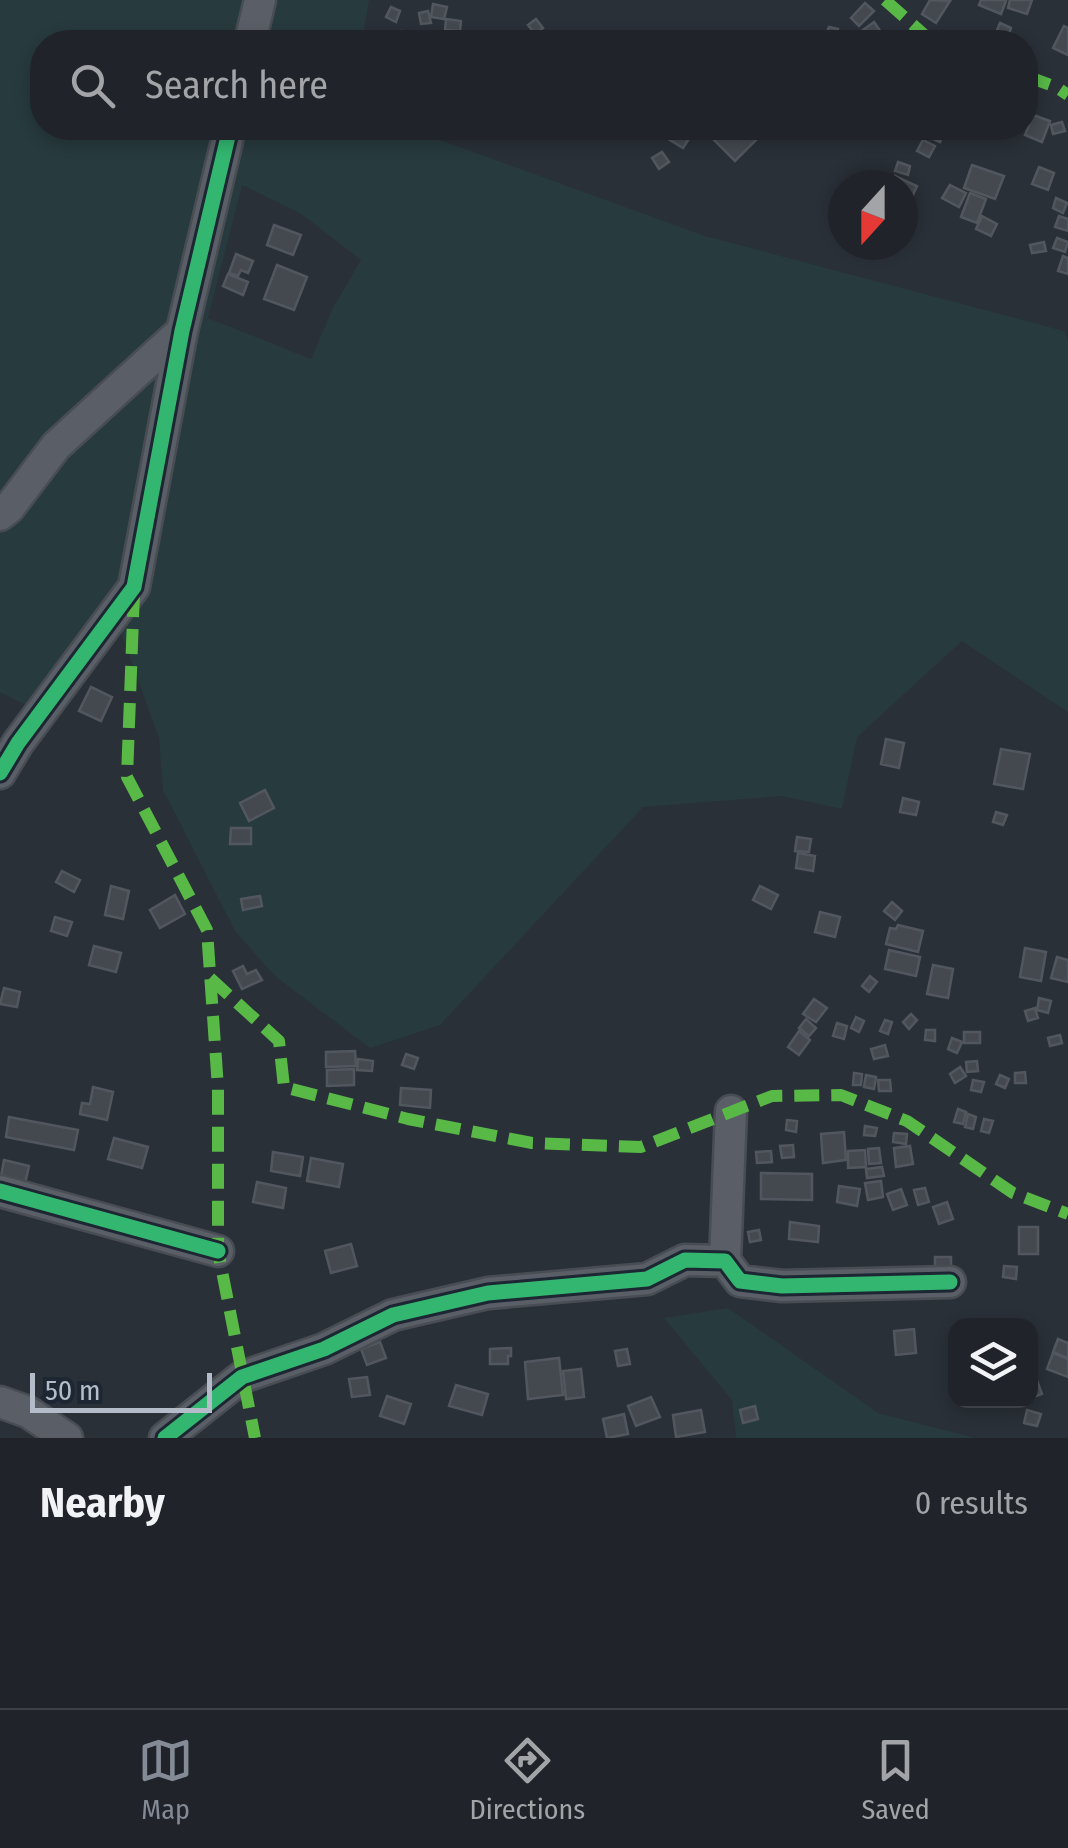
<!DOCTYPE html>
<style>
:root{--surface:#20242a;--page:#2d3036;--text:#f1f3f6;--muted:#a2a4a8;--line:#3d4147;--accent:#848b96}
body{margin:0;font-family:"Fira Sans Condensed",sans-serif;background:var(--page);color:var(--text)}
.controls{position:absolute;right:30px;bottom:30px;display:grid;overflow:hidden;border-radius:20px;box-shadow:0 5px 15px #0003}
.controls button{width:90px;height:90px;display:grid;place-items:center;padding:0;border:0;border-bottom:2px solid var(--line);background:var(--surface);color:var(--text);font:50px sans-serif}
.compass{position:absolute;left:828px;top:170px;width:90px;height:90px;border-radius:50%;background:var(--surface);box-shadow:0 5px 15px #0003;rotate:201deg}
.scale{position:absolute;left:30px;bottom:25px;width:182px;box-sizing:border-box;padding-left:10px;border:5px solid #b4bcc9;border-top:0;font-size:28px;line-height:35px;white-space:nowrap;color:#b4bcc9;-webkit-text-stroke:8px #1d2633;paint-order:stroke}
.list{margin:0;padding:0;list-style:none}
h2{display:flex;justify-content:space-between;align-items:center;height:130px;margin:0;padding:0 40px;font-size:42px}
h2 small{font-size:32px;font-weight:400;color:var(--muted)}
.icon{flex:none;width:55px;height:55px;fill:none;stroke:currentColor;stroke-width:2;stroke-linecap:round;stroke-linejoin:round}
.map{position:relative;flex:none;width:1068px;height:1438px;overflow:hidden}
.search{position:absolute;background:var(--surface);box-shadow:0 5px 15px #0003;left:30px;right:30px;top:30px;height:110px;display:flex;align-items:center;gap:25px;box-sizing:border-box;padding:0 35px;border-radius:40px;color:var(--muted);font-size:38px}
.sheet{height:270px;background:var(--surface)}
nav{display:flex;justify-content:space-around;align-items:center;box-sizing:border-box;height:140px;border-top:2px solid var(--line);background:var(--surface);font-size:28px;color:var(--muted)}
nav a{display:grid;justify-items:center;gap:5px}
nav .on{color:var(--accent)}
.map>svg:first-child{display:block}
</style>
<div class="map">
<svg width="1068" height="1438" viewBox="0 0 1068 1438">
<rect width="100%" height="100%" fill="#2a3038"/>
<g fill="#273a3e" fill-rule="evenodd">
<path d="M 0,0 L 369,0 L 362,42 L 42,42 L 42,128 L 407,128 L 705,236 L 1064,331 L 1068,339 L 1068,712 L 962,641 L 857,737 L 842,809 L 782,796 L 643,807 L 440,1025 L 370,1048 L 275,976 L 235,931 L 163,790 L 159,738 L 114,613 L 32,708 L 0,692 ZM 242,185 L 300,213 L 361,260 L 333,308 L 311,359 L 208,318 Z"/>
<polygon points="728,1308 878,1413 975,1438 736,1438 732,1400 664,1318"/>
</g>
<g fill="#444950" stroke="#52575f" stroke-width="2.5">
<polygon points="930,0 950,1 936,23 922,14"/>
<polygon points="981,0 1004,0 1006,1 1001,14 979,5"/>
<polygon points="1010,0 1032,0 1027,14 1008,8"/>
<polygon points="865,3 874,11 859,26 851,18"/>
<polygon points="433,4 447,7 444,19 431,17"/>
<polygon points="391,7 400,11 396,22 386,17"/>
<polygon points="428,11 431,23 421,24 419,13"/>
<polygon points="446,19 461,21 460,31 445,30"/>
<polygon points="536,19 543,28 535,34 528,25"/>
<polygon points="874,22 883,35 872,42 863,30"/>
<polygon points="1000,23 1011,28 1007,40 995,35"/>
<polygon points="1064,26 1068,28 1068,55 1053,48"/>
<polygon points="829,27 838,29 835,40 825,37"/>
<polygon points="402,31 411,38 407,42 398,42 395,40"/>
<polygon points="1033,115 1050,121 1042,142 1025,135"/>
<polygon points="1062,122 1065,131 1053,134 1051,125"/>
<polygon points="678,128 692,134 683,148 670,140"/>
<polygon points="716,128 749,128 759,137 735,161 709,135"/>
<polygon points="914,128 946,128 940,142 913,130"/>
<polygon points="923,140 935,146 929,157 917,151"/>
<polygon points="662,152 669,162 659,169 652,158"/>
<polygon points="898,162 910,166 908,175 895,171"/>
<polygon points="972,165 1004,176 995,199 964,188"/>
<polygon points="1039,167 1054,173 1048,190 1032,184"/>
<polygon points="895,176 917,186 908,206 903,203 903,185 891,185"/>
<polygon points="950,185 966,193 959,207 942,198"/>
<polygon points="970,193 986,199 977,223 961,217"/>
<polygon points="1056,198 1067,203 1063,213 1053,208"/>
<polygon points="982,216 997,224 991,236 976,229"/>
<polygon points="1059,216 1068,219 1068,231 1055,227"/>
<polygon points="274,225 301,235 293,255 267,245"/>
<polygon points="1057,238 1068,242 1065,252 1053,248"/>
<polygon points="1044,242 1046,251 1032,253 1030,245"/>
<polygon points="236,254 253,261 248,273 241,270 238,276 229,273"/>
<polygon points="1063,256 1068,258 1068,274 1058,271"/>
<polygon points="277,265 307,277 294,310 264,299"/>
<polygon points="228,274 248,282 243,295 223,286"/>
<polygon points="91,687 112,697 101,721 79,711"/>
<polygon points="886,739 904,743 899,768 881,764"/>
<polygon points="1001,749 1030,754 1023,789 994,784"/>
<polygon points="265,790 274,808 249,821 240,803"/>
<polygon points="903,798 919,802 916,815 900,812"/>
<polygon points="996,812 1007,815 1003,825 993,822"/>
<polygon points="231,828 251,828 251,844 230,844"/>
<polygon points="797,837 811,839 809,852 795,851"/>
<polygon points="798,853 815,856 813,871 796,868"/>
<polygon points="62,871 80,880 74,892 56,882"/>
<polygon points="111,886 129,891 123,919 105,915"/>
<polygon points="760,886 778,895 771,909 753,900"/>
<polygon points="175,895 185,914 160,928 150,910"/>
<polygon points="260,896 262,906 243,910 241,899"/>
<polygon points="892,902 902,911 895,920 884,911"/>
<polygon points="820,912 840,917 835,937 815,932"/>
<polygon points="55,917 72,922 67,936 51,931"/>
<polygon points="898,925 923,931 918,952 886,944 890,928 896,929"/>
<polygon points="94,946 121,953 116,972 89,965"/>
<polygon points="1025,948 1046,952 1041,981 1020,977"/>
<polygon points="889,950 920,957 916,976 885,969"/>
<polygon points="1057,957 1068,960 1068,982 1051,978"/>
<polygon points="933,965 953,969 948,998 927,994"/>
<polygon points="243,966 247,974 256,970 262,980 242,989 233,971"/>
<polygon points="870,976 877,982 869,992 862,986"/>
<polygon points="4,988 20,992 17,1007 0,1004"/>
<polygon points="1039,998 1051,1001 1048,1013 1037,1010"/>
<polygon points="814,999 827,1008 816,1022 803,1014"/>
<polygon points="1035,1008 1038,1018 1028,1021 1025,1011"/>
<polygon points="911,1014 917,1020 909,1029 903,1022"/>
<polygon points="856,1017 864,1021 859,1032 851,1028"/>
<polygon points="806,1019 816,1028 809,1036 799,1028"/>
<polygon points="885,1020 892,1022 888,1034 880,1031"/>
<polygon points="837,1023 847,1026 844,1039 833,1036"/>
<polygon points="926,1030 935,1030 935,1041 925,1040"/>
<polygon points="799,1031 810,1040 799,1055 788,1047"/>
<rect x="964" y="1032" width="16" height="11"/>
<polygon points="1060,1035 1062,1043 1050,1046 1048,1038"/>
<polygon points="952,1038 962,1042 957,1053 948,1049"/>
<polygon points="885,1045 888,1056 874,1059 871,1049"/>
<polygon points="355,1051 356,1066 326,1067 326,1052"/>
<polygon points="406,1054 418,1058 414,1069 402,1065"/>
<polygon points="358,1059 373,1061 372,1071 357,1070"/>
<polygon points="977,1061 978,1071 967,1072 966,1062"/>
<polygon points="960,1067 966,1076 955,1083 950,1074"/>
<polygon points="354,1069 354,1085 327,1086 327,1070"/>
<polygon points="1025,1072 1026,1083 1015,1083 1015,1073"/>
<polygon points="854,1073 862,1074 861,1085 853,1085"/>
<polygon points="866,1075 876,1077 874,1089 864,1087"/>
<polygon points="1000,1075 1009,1079 1005,1088 996,1084"/>
<polygon points="878,1080 890,1080 891,1091 879,1091"/>
<polygon points="973,1080 984,1082 981,1092 971,1090"/>
<polygon points="93,1087 113,1092 107,1120 80,1114 82,1103 90,1104"/>
<polygon points="401,1088 431,1090 430,1108 400,1105"/>
<polygon points="958,1109 966,1112 963,1124 954,1122"/>
<polygon points="968,1114 976,1117 973,1129 965,1127"/>
<polygon points="9,1117 78,1130 74,1150 6,1137"/>
<polygon points="984,1119 993,1121 989,1133 981,1131"/>
<polygon points="787,1120 797,1121 796,1132 786,1130"/>
<polygon points="865,1126 877,1128 875,1136 864,1135"/>
<polygon points="844,1132 846,1160 823,1163 821,1134"/>
<polygon points="894,1133 907,1134 906,1144 893,1142"/>
<polygon points="114,1138 148,1147 142,1168 108,1159"/>
<polygon points="793,1145 794,1157 782,1158 780,1146"/>
<polygon points="910,1146 913,1164 896,1167 894,1148"/>
<polygon points="879,1148 881,1163 869,1164 868,1149"/>
<polygon points="865,1150 866,1167 848,1168 848,1151"/>
<polygon points="771,1151 772,1162 757,1163 756,1152"/>
<polygon points="273,1152 303,1157 300,1176 271,1171"/>
<polygon points="311,1158 343,1164 339,1187 307,1181"/>
<polygon points="4,1160 29,1166 24,1188 0,1182"/>
<polygon points="882,1167 884,1176 867,1178 866,1169"/>
<polygon points="761,1173 812,1174 812,1200 761,1199"/>
<polygon points="881,1181 883,1197 868,1200 865,1183"/>
<polygon points="257,1182 286,1188 283,1208 253,1202"/>
<polygon points="839,1186 860,1189 857,1206 837,1202"/>
<polygon points="925,1188 929,1202 918,1205 914,1190"/>
<polygon points="901,1189 907,1205 893,1210 887,1194"/>
<polygon points="947,1202 953,1219 939,1224 933,1207"/>
<polygon points="790,1222 819,1226 818,1242 789,1239"/>
<rect x="1019" y="1227" width="19" height="27"/>
<polygon points="759,1230 761,1240 750,1242 748,1232"/>
<polygon points="351,1244 357,1266 331,1273 325,1251"/>
<rect x="935" y="1257" width="16" height="12"/>
<polygon points="1004,1266 1017,1267 1016,1279 1003,1277"/>
<polygon points="914,1329 916,1353 896,1355 894,1331"/>
<polygon points="1058,1339 1068,1343 1068,1358 1053,1352"/>
<polygon points="380,1342 386,1358 367,1365 361,1349"/>
<polygon points="511,1348 511,1356 508,1356 508,1364 490,1364 490,1349"/>
<polygon points="627,1349 630,1364 618,1366 615,1351"/>
<polygon points="1053,1353 1068,1359 1068,1377 1047,1369"/>
<polygon points="559,1358 563,1395 528,1399 525,1362"/>
<polygon points="581,1369 584,1397 566,1399 563,1371"/>
<polygon points="367,1377 370,1395 352,1397 349,1379"/>
<polygon points="1036,1378 1042,1394 1030,1398 1030,1379"/>
<polygon points="456,1385 488,1394 482,1415 449,1406"/>
<polygon points="387,1396 411,1404 404,1424 380,1416"/>
<polygon points="651,1397 660,1417 636,1426 628,1406"/>
<polygon points="755,1406 758,1419 743,1423 740,1410"/>
<polygon points="701,1410 705,1432 676,1437 673,1415"/>
<polygon points="1027,1410 1041,1414 1037,1426 1024,1423"/>
<polygon points="624,1414 628,1434 607,1438 603,1419"/>
</g>
<g fill="none" stroke-linecap="round" stroke-linejoin="round">
<defs>
<g id="minor">
<polyline points="250,42 260,0"/>
<polyline points="0,515 9,508 56,446 182,331"/>
<polyline points="0,773 18,743 134,587 182,331 230,128"/>
<polyline points="0,1191 218,1251"/>
<polyline points="725,1261 731,1111"/>
<polyline points="0,1402 28,1412 67,1438"/>
<polyline points="165,1438 242,1377 324,1349 393,1315 488,1293 647,1279 685,1260 725,1261 740,1281 782,1286 950,1282"/>
</g>
</defs>
<use href="#minor" stroke="#484c53" stroke-width="35"/>
<use href="#minor" stroke="#5a5e66" stroke-width="30"/>
<g stroke="#58b947" stroke-width="12" stroke-dasharray="25 12" stroke-linecap="butt">
<polyline points="885,0 930,40 936,42"/>
<polyline points="1026,76 1056,87 1068,95"/>
<polyline points="134,592 127,777 207,930 218,1088 218,1251 255,1438"/>
<polyline points="210,978 279,1041 284,1087 408,1119 532,1143 641,1147 772,1096 841,1095 907,1121 1013,1193 1068,1214"/>
</g>
<defs>
<g id="cycleway">
<polyline points="0,773 18,743 134,587 182,331 230,128"/>
<polyline points="0,1191 218,1251"/>
<polyline points="165,1438 242,1377 324,1349 393,1315 488,1293 647,1279 685,1260 725,1261 740,1281 782,1286 950,1282"/>
</g>
</defs>
<use href="#cycleway" stroke="#1d2633" stroke-width="21"/>
<use href="#cycleway" stroke="#33b770" stroke-width="15"/>
</g>
</svg>
<div class="controls">
<button><svg class="icon" aria-label="layers" viewBox="0 0 24 24"><path d="M12 4l9 5-9 5-9-5zM3 14l9 5 9-5"/></svg></button>
</div>
<svg class="compass" viewBox="-18 -18 36 36"><path d="M0-13l5 13h-10z" fill="#e53935"/><path d="M0 13l5-13h-10z" fill="#a2a4a8"/></svg>
<div class="scale">50 m</div>
<div class="search"><svg class="icon" aria-label="search" viewBox="0 0 24 24"><circle cx="10" cy="10" r="6"/><path d="M15 15l6 6"/></svg>Search here</div>
</div>
<section class="sheet">
<h2>Nearby<small>0 results</small></h2>
<ul class="list">
</ul>
</section>
<nav>
<a class="on"><svg class="icon" aria-label="map" viewBox="0 0 24 24"><path d="M3 6l6-2 6 2 6-2v14l-6 2-6-2-6 2zM9 4v14M15 6v14"/></svg>Map</a>
<a><svg class="icon" aria-label="directions" viewBox="0 0 24 24"><path d="M12 3l9 9-9 9-9-9zM9 14v-3h6M13 9l2 2-2 2"/></svg>Directions</a>
<a><svg class="icon" aria-label="saved" viewBox="0 0 24 24"><path d="M7 4h10v16l-5-4-5 4z"/></svg>Saved</a>
</nav>
